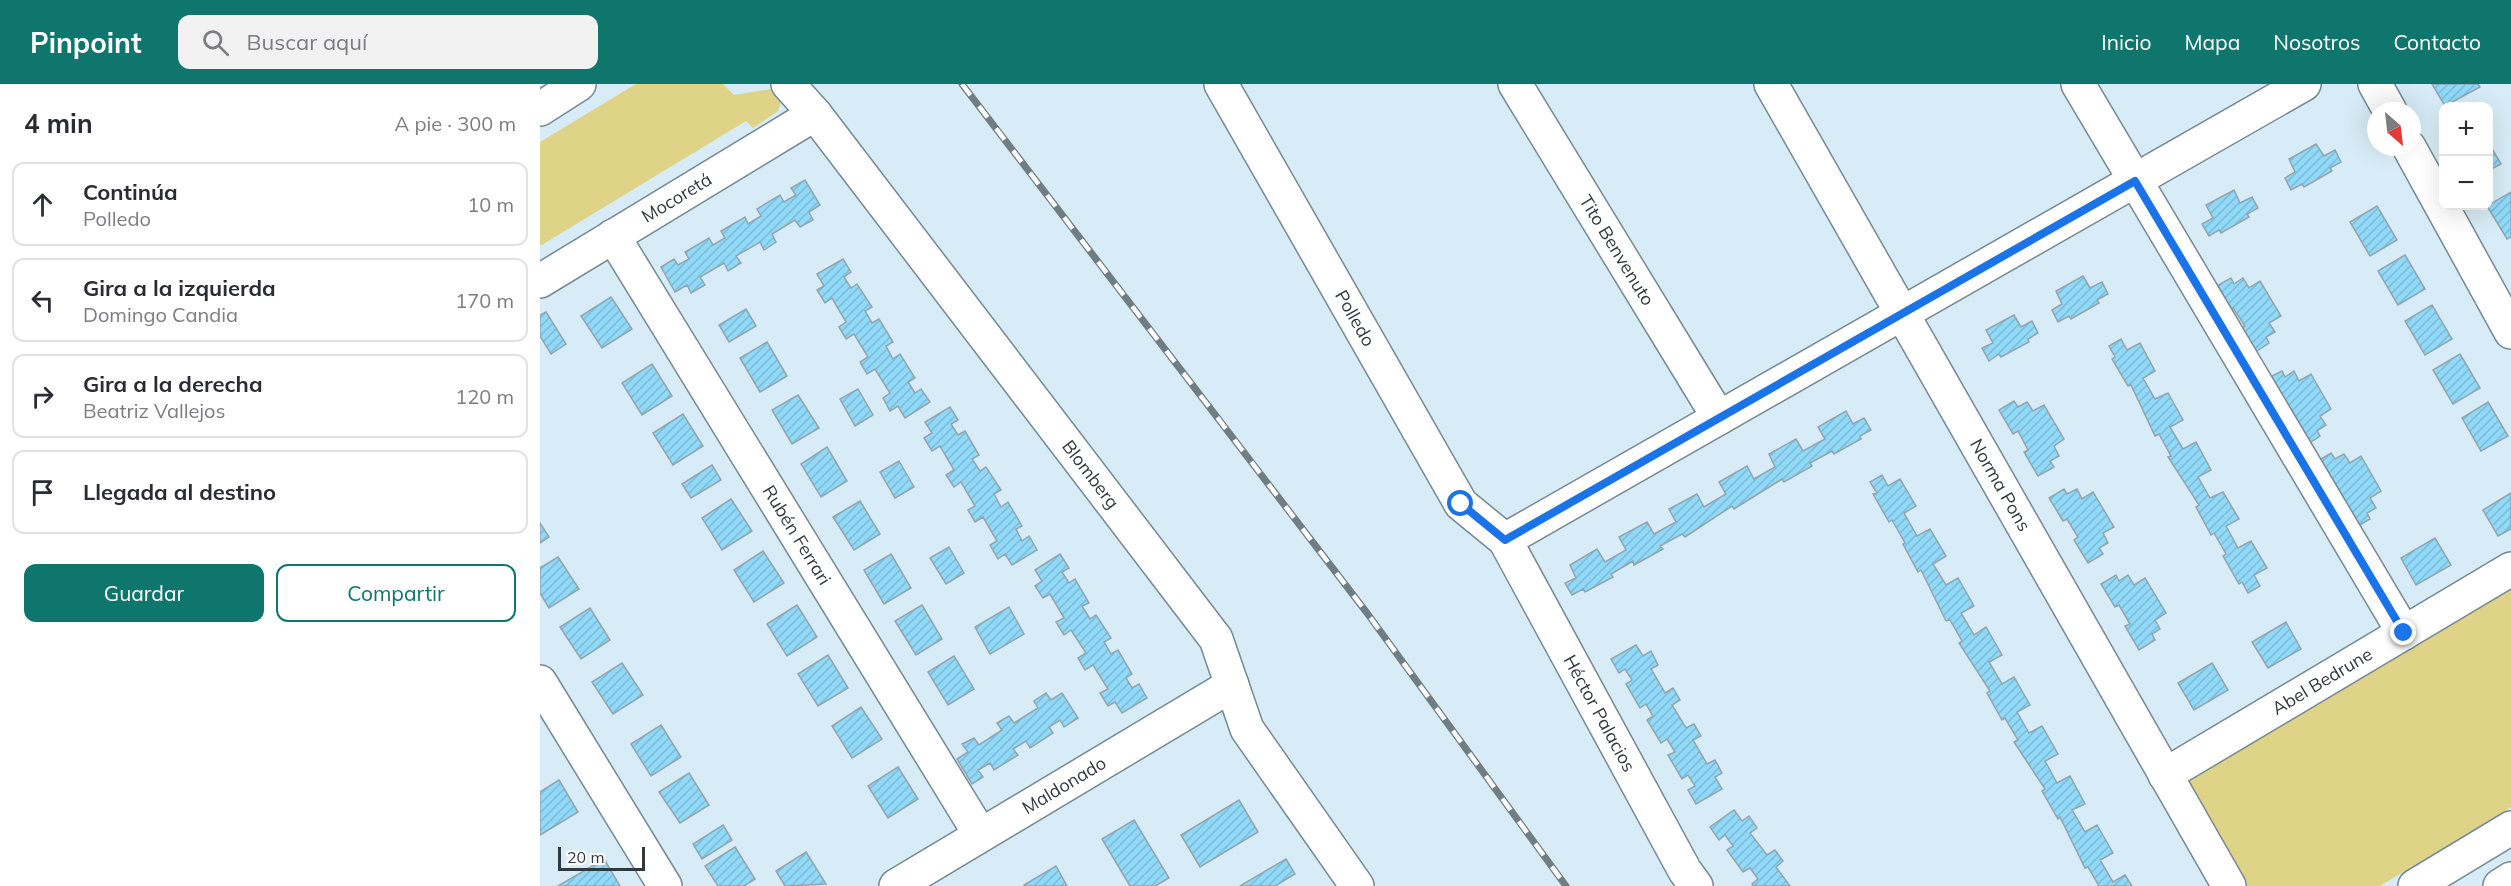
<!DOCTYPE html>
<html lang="es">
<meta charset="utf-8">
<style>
:root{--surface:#fff;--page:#f2f2f3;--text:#2b2b33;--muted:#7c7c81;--line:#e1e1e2;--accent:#0f766e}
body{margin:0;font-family:Mulish,sans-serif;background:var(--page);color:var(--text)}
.controls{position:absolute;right:18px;top:18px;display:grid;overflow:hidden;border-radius:12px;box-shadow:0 6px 24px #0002}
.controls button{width:54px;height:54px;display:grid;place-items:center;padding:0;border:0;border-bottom:2px solid var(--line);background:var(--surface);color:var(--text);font:30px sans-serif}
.compass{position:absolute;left:1827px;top:18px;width:54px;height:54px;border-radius:50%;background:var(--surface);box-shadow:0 6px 24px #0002;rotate:152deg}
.scale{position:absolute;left:18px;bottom:15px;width:87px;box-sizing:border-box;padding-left:6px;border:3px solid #31393d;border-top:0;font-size:16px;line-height:21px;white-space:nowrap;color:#31393d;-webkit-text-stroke:4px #fff;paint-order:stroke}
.stop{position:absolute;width:18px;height:18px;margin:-14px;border:4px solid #1a73e8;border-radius:50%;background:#fff}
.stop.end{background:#1a73e8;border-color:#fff;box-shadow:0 2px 6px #0008}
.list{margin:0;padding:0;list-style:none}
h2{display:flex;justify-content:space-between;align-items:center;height:78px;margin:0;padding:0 24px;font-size:26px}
h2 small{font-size:20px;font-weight:400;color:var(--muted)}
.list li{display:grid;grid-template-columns:39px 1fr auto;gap:18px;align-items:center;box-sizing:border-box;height:84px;margin:0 12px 12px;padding:0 12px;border:2px solid var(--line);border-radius:12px}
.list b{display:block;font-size:22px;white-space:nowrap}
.list p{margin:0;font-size:20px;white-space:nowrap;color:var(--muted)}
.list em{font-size:20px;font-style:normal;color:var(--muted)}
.actions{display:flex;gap:12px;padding:18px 24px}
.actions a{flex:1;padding:14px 0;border:2px solid var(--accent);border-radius:12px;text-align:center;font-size:21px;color:var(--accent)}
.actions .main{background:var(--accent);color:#fff}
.icon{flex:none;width:33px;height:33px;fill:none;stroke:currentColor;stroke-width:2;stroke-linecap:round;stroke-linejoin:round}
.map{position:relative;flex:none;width:1971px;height:802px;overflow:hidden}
header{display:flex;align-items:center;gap:36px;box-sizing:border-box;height:84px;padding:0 30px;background:var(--accent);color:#fff}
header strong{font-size:28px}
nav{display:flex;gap:33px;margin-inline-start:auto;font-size:21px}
.search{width:420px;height:54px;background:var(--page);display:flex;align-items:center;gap:15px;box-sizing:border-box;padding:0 21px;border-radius:12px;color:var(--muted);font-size:22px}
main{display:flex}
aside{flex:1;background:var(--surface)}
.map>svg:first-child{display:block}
</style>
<header>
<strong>Pinpoint</strong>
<div class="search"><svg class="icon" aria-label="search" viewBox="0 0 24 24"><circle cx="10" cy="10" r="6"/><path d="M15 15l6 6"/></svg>Buscar aquí</div>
<nav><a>Inicio</a><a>Mapa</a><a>Nosotros</a><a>Contacto</a></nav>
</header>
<main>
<aside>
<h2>4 min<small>A pie · 300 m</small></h2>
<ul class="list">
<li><svg class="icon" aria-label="ahead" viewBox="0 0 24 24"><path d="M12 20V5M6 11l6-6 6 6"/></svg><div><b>Continúa</b><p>Polledo</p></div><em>10 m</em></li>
<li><svg class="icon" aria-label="left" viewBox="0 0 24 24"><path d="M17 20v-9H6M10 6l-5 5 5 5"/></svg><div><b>Gira a la izquierda</b><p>Domingo Candia</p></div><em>170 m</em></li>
<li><svg class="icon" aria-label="right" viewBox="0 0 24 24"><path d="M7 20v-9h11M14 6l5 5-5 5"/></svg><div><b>Gira a la derecha</b><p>Beatriz Vallejos</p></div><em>120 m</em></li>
<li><svg class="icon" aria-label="arrive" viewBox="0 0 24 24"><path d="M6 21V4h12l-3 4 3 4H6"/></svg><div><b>Llegada al destino</b></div></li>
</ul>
<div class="actions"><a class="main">Guardar</a><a>Compartir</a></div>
</aside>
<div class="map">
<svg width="1971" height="802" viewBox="0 0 1971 802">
<defs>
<pattern id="building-hatch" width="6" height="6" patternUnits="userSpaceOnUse" patternTransform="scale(1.5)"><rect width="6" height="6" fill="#90d9f9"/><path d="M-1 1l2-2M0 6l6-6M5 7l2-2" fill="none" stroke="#7dbbd6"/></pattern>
</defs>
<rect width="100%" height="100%" fill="#d7ecf6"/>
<g fill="#dfd387">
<polygon points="96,0 183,0 194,11 237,4 242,15 238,27 213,44 206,37 0,162 0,58"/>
<polygon points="1971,498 1971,723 1840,802 1707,802 1643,696"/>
</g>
<g fill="url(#building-hatch)" stroke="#92a5af" stroke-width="1.5">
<polygon points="1892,0 1938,0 1940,3 1905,22"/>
<polygon points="1948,58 1961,80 1948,87"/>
<polygon points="1776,60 1784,72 1795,66 1801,78 1790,84 1792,87 1764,103 1762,100 1751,106 1745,94 1755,88 1749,75"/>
<polygon points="265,96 280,121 269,128 273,136 260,143 255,136 232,150 236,158 224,166 220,158 196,172 201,179 188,187 184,179 160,193 165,201 151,209 147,201 135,208 121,183 134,175 138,181 149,175 145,168 169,154 173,161 185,154 181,147 205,133 208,140 221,132 217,125 240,111 244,118 256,111 251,104"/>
<polygon points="1694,106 1700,119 1712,113 1718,124 1707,130 1709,133 1681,149 1679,146 1669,152 1662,140 1673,134 1666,121"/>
<polygon points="1971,108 1971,153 1967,155 1947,122"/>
<polygon points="1837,122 1857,156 1830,172 1810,138"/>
<polygon points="1865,171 1885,205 1858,221 1838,187"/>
<polygon points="303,175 311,188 304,193 311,204 317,200 332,223 325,227 332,239 339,235 353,258 346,262 353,275 360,270 375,294 368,298 375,309 381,305 390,318 365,334 358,322 350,327 343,314 350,309 335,285 327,290 320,278 328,273 314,250 306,255 299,243 306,238 292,214 285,219 277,206 284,202 277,190"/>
<polygon points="1543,192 1550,204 1562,198 1568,210 1557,216 1559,219 1531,235 1529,232 1518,238 1512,226 1522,220 1516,207"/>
<polygon points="1691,194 1694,200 1703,194 1709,204 1720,197 1741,232 1729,239 1735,248 1726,253 1729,259 1714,269 1700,245 1705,242 1693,224 1689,227 1675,203"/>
<polygon points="71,213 92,245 62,264 41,232"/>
<polygon points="1892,221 1912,255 1885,271 1865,237"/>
<polygon points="206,225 216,242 189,258 179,241"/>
<polygon points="6,228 26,260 11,270 0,252 0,231"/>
<polygon points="1474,231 1481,243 1492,237 1498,249 1488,255 1489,258 1461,273 1459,270 1449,277 1442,264 1453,259 1446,246"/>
<polygon points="1581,255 1587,266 1600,259 1615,287 1603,294 1615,315 1628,309 1643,336 1630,343 1643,365 1656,358 1671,386 1658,393 1670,414 1683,408 1699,435 1686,442 1698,464 1711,457 1727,484 1714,491 1720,502 1708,509 1702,498 1699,500 1683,472 1686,470 1674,449 1671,451 1656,423 1659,421 1628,373 1631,372 1619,350 1615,352 1591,301 1588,302 1572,275 1575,273 1569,262"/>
<polygon points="227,258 247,292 220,308 200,274"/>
<polygon points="1920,270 1940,304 1913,320 1893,286"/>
<polygon points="112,280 132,312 102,331 82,299"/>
<polygon points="1742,287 1745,293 1754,287 1759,297 1771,290 1791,325 1780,332 1786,341 1777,347 1780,352 1765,362 1726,295"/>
<polygon points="318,305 333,331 315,342 300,315"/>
<polygon points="258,311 279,344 252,360 232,326"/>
<polygon points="1474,317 1478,323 1487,318 1493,327 1504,321 1524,355 1514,362 1519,372 1510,377 1514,383 1498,392 1484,368 1488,366 1478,347 1473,350 1459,326"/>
<polygon points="1948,318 1968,352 1941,367 1922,334"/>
<polygon points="410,323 418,336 411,340 418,351 425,347 439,371 432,375 440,387 446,383 461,406 454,410 461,423 468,418 482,442 476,445 482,457 489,452 497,466 472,481 465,470 458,475 450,461 457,457 443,433 435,438 428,426 435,422 421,398 414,403 406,391 414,386 400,362 392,367 384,354 392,349 385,338"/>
<polygon points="1306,327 1313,340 1324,334 1331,346 1320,352 1321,355 1294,370 1292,367 1270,379 1272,382 1244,398 1242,395 1194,425 1192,422 1145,453 1142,450 1120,462 1123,465 1094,481 1093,477 1071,490 1073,493 1045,508 1043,505 1032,511 1025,499 1036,494 1030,481 1057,465 1065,478 1086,466 1079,453 1107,438 1114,450 1136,438 1129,425 1157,410 1164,423 1186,410 1179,398 1207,382 1214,395 1235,383 1229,370 1256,355 1263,367 1285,355 1278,343"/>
<polygon points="143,330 163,362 133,381 113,349"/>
<polygon points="287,363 307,397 281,413 261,380"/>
<polygon points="1791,369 1795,375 1804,370 1810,379 1821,372 1841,407 1830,414 1836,424 1827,429 1830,435 1815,444 1794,399 1790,402 1776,378"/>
<polygon points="359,377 374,403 355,414 340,388"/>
<polygon points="172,381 181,396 151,414 142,400"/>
<polygon points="1342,391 1348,402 1360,395 1376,422 1364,429 1377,452 1390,445 1406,472 1393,480 1406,501 1418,494 1434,522 1421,529 1434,551 1446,543 1462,571 1449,578 1462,600 1474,593 1490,621 1477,628 1489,649 1502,642 1518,670 1505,677 1517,699 1530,692 1545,720 1532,726 1545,748 1557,741 1573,769 1560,776 1573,798 1585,791 1592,802 1559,802 1548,783 1545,784 1520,733 1518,735 1502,707 1505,705 1474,658 1478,656 1465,634 1462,636 1447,609 1450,607 1419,559 1422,557 1410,536 1406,537 1381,486 1378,488 1363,460 1365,459 1352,436 1349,438 1333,410 1337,409 1330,398"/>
<polygon points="1524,405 1527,410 1537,405 1542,415 1553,408 1574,443 1563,449 1568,459 1559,464 1563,470 1548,479 1534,456 1538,453 1527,435 1523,437 1509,414"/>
<polygon points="1971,409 1971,445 1958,452 1943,426"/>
<polygon points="191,415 212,447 182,466 162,434"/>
<polygon points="320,417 340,450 314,466 293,433"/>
<polygon points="0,439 9,453 0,459"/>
<polygon points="1895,454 1911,481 1876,501 1861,474"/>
<polygon points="409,463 424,489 406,500 390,474"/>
<polygon points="223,467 244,499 214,518 194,486"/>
<polygon points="351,470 371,504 344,520 324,486"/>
<polygon points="520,470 529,484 522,488 529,499 535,495 549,519 542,522 550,535 556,531 571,554 564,558 571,570 578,566 592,590 586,594 592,604 599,600 607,614 582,629 575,618 568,622 560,609 568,605 553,581 545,586 538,574 546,569 531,546 524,551 516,538 524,534 510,510 503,514 495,502 502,497 495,486"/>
<polygon points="18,473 39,505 9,524 0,509 0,484"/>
<polygon points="1576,491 1579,497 1588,491 1594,501 1605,494 1626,529 1615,536 1620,545 1612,550 1615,556 1599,566 1585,542 1590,540 1579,521 1575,523 1561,500"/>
<polygon points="257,521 277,553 247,572 227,540"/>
<polygon points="382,521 402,555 376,571 355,537"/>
<polygon points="469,523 484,550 450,570 435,543"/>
<polygon points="50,524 70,556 41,575 20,543"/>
<polygon points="1746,538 1761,565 1728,584 1712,558"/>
<polygon points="1096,561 1103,572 1111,567 1118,581 1111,585 1125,609 1133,604 1140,616 1132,621 1146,644 1154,640 1161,652 1153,656 1167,680 1175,676 1182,689 1175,693 1182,705 1156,720 1148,706 1155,702 1148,691 1142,695 1128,671 1135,668 1127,655 1121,659 1107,636 1113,632 1106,620 1100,624 1086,600 1092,596 1085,585 1079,589 1071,575"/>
<polygon points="288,571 308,604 278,622 258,590"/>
<polygon points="414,572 434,605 408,621 388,588"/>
<polygon points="82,579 103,611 73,630 52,598"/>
<polygon points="1672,579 1688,606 1654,626 1638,599"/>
<polygon points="506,609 511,616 522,609 538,634 524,643 520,636 509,643 513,649 490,664 486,657 473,665 478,671 454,686 450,679 438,686 443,693 432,700 417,675 428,668 422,660 434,654 439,661 462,646 457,639 469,632 474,639 498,624 494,617"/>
<polygon points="321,623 342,655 312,674 292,642"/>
<polygon points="121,641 141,673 111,692 91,660"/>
<polygon points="358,683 378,715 348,734 328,702"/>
<polygon points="149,689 169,721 140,739 119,708"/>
<polygon points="19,696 38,728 0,751 0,708"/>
<polygon points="699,716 718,748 660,783 641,751"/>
<polygon points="1194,726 1202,737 1209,732 1217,744 1210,749 1227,771 1235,766 1243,777 1236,783 1250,802 1213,802 1212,800 1218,795 1210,784 1203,788 1187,766 1193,762 1185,751 1179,756 1170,743"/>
<polygon points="594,736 629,794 615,802 590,802 562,755"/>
<polygon points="183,741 192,756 162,775 153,760"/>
<polygon points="195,763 215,795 204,802 178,802 165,782"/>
<polygon points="266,768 286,800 245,802 236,787"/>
<polygon points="64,775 80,802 18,802"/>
<polygon points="746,775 755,790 735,802 700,802"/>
<polygon points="516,782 527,802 484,802 484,801"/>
</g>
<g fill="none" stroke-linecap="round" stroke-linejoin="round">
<defs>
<g id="minor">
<path id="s1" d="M 248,0 L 275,30 L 676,555 L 707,645 L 817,802"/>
<path id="s2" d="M 681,0 L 921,420 L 965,456 L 1145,787 L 1156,802"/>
<path id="s3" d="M 975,0 L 1179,334"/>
<path id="s4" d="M 1231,0 L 1689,802"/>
<polyline points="1538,0 1864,549"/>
<polyline points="1835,0 1850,27"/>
<polyline points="0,25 39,0"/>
<polyline points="1869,63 1971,248"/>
<path id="s5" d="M 73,152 L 440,750"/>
<path id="s6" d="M 0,197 L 275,30"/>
<polyline points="965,456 1764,0"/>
<polyline points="0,598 125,802"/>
<path id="s7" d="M 1625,691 L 1971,485"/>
<path id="s8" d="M 356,802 L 692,601"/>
<polyline points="1875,802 1971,744"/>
<polyline points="1960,802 1971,795"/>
</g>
</defs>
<use href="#minor" stroke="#758992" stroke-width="36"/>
<use href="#minor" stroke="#fff" stroke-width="33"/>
<defs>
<polyline id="rail" points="422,0 827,529 1026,802"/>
</defs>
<use href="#rail" stroke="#707d83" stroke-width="7"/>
<use href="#rail" stroke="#fff" stroke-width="4.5" stroke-dasharray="14" stroke-linecap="butt"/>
</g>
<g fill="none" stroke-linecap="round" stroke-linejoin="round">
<polyline stroke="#1a73e8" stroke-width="8" points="921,420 965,456 1595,97 1864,549"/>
</g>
<g text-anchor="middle" stroke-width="5" stroke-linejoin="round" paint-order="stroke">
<g font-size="18" fill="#31393d" stroke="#fff">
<text dy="6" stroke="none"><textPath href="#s6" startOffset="160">Mocoretá</textPath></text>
<text dy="6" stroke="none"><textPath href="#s3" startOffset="195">Tito Benvenuto</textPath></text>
<text dy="6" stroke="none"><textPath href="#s2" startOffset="270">Polledo</textPath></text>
<text dy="6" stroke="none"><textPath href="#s1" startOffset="494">Blomberg</textPath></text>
<text dy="6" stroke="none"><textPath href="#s4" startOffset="462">Norma Pons</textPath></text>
<text dy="6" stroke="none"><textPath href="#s5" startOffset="351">Rubén Ferrari</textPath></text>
<text dy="6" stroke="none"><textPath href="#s7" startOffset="183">Abel Bedrune</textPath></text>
<text dy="6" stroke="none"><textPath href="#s2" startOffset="738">Héctor Palacios</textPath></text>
<text dy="6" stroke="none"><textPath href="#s8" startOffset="196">Maldonado</textPath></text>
</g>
</g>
</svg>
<div class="controls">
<button>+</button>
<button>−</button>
</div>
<svg class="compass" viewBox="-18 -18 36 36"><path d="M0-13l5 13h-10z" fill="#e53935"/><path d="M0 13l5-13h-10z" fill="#7c7c81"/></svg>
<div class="scale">20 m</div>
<div class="stop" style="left:921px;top:420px"></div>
<div class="stop end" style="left:1864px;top:549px"></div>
</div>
</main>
